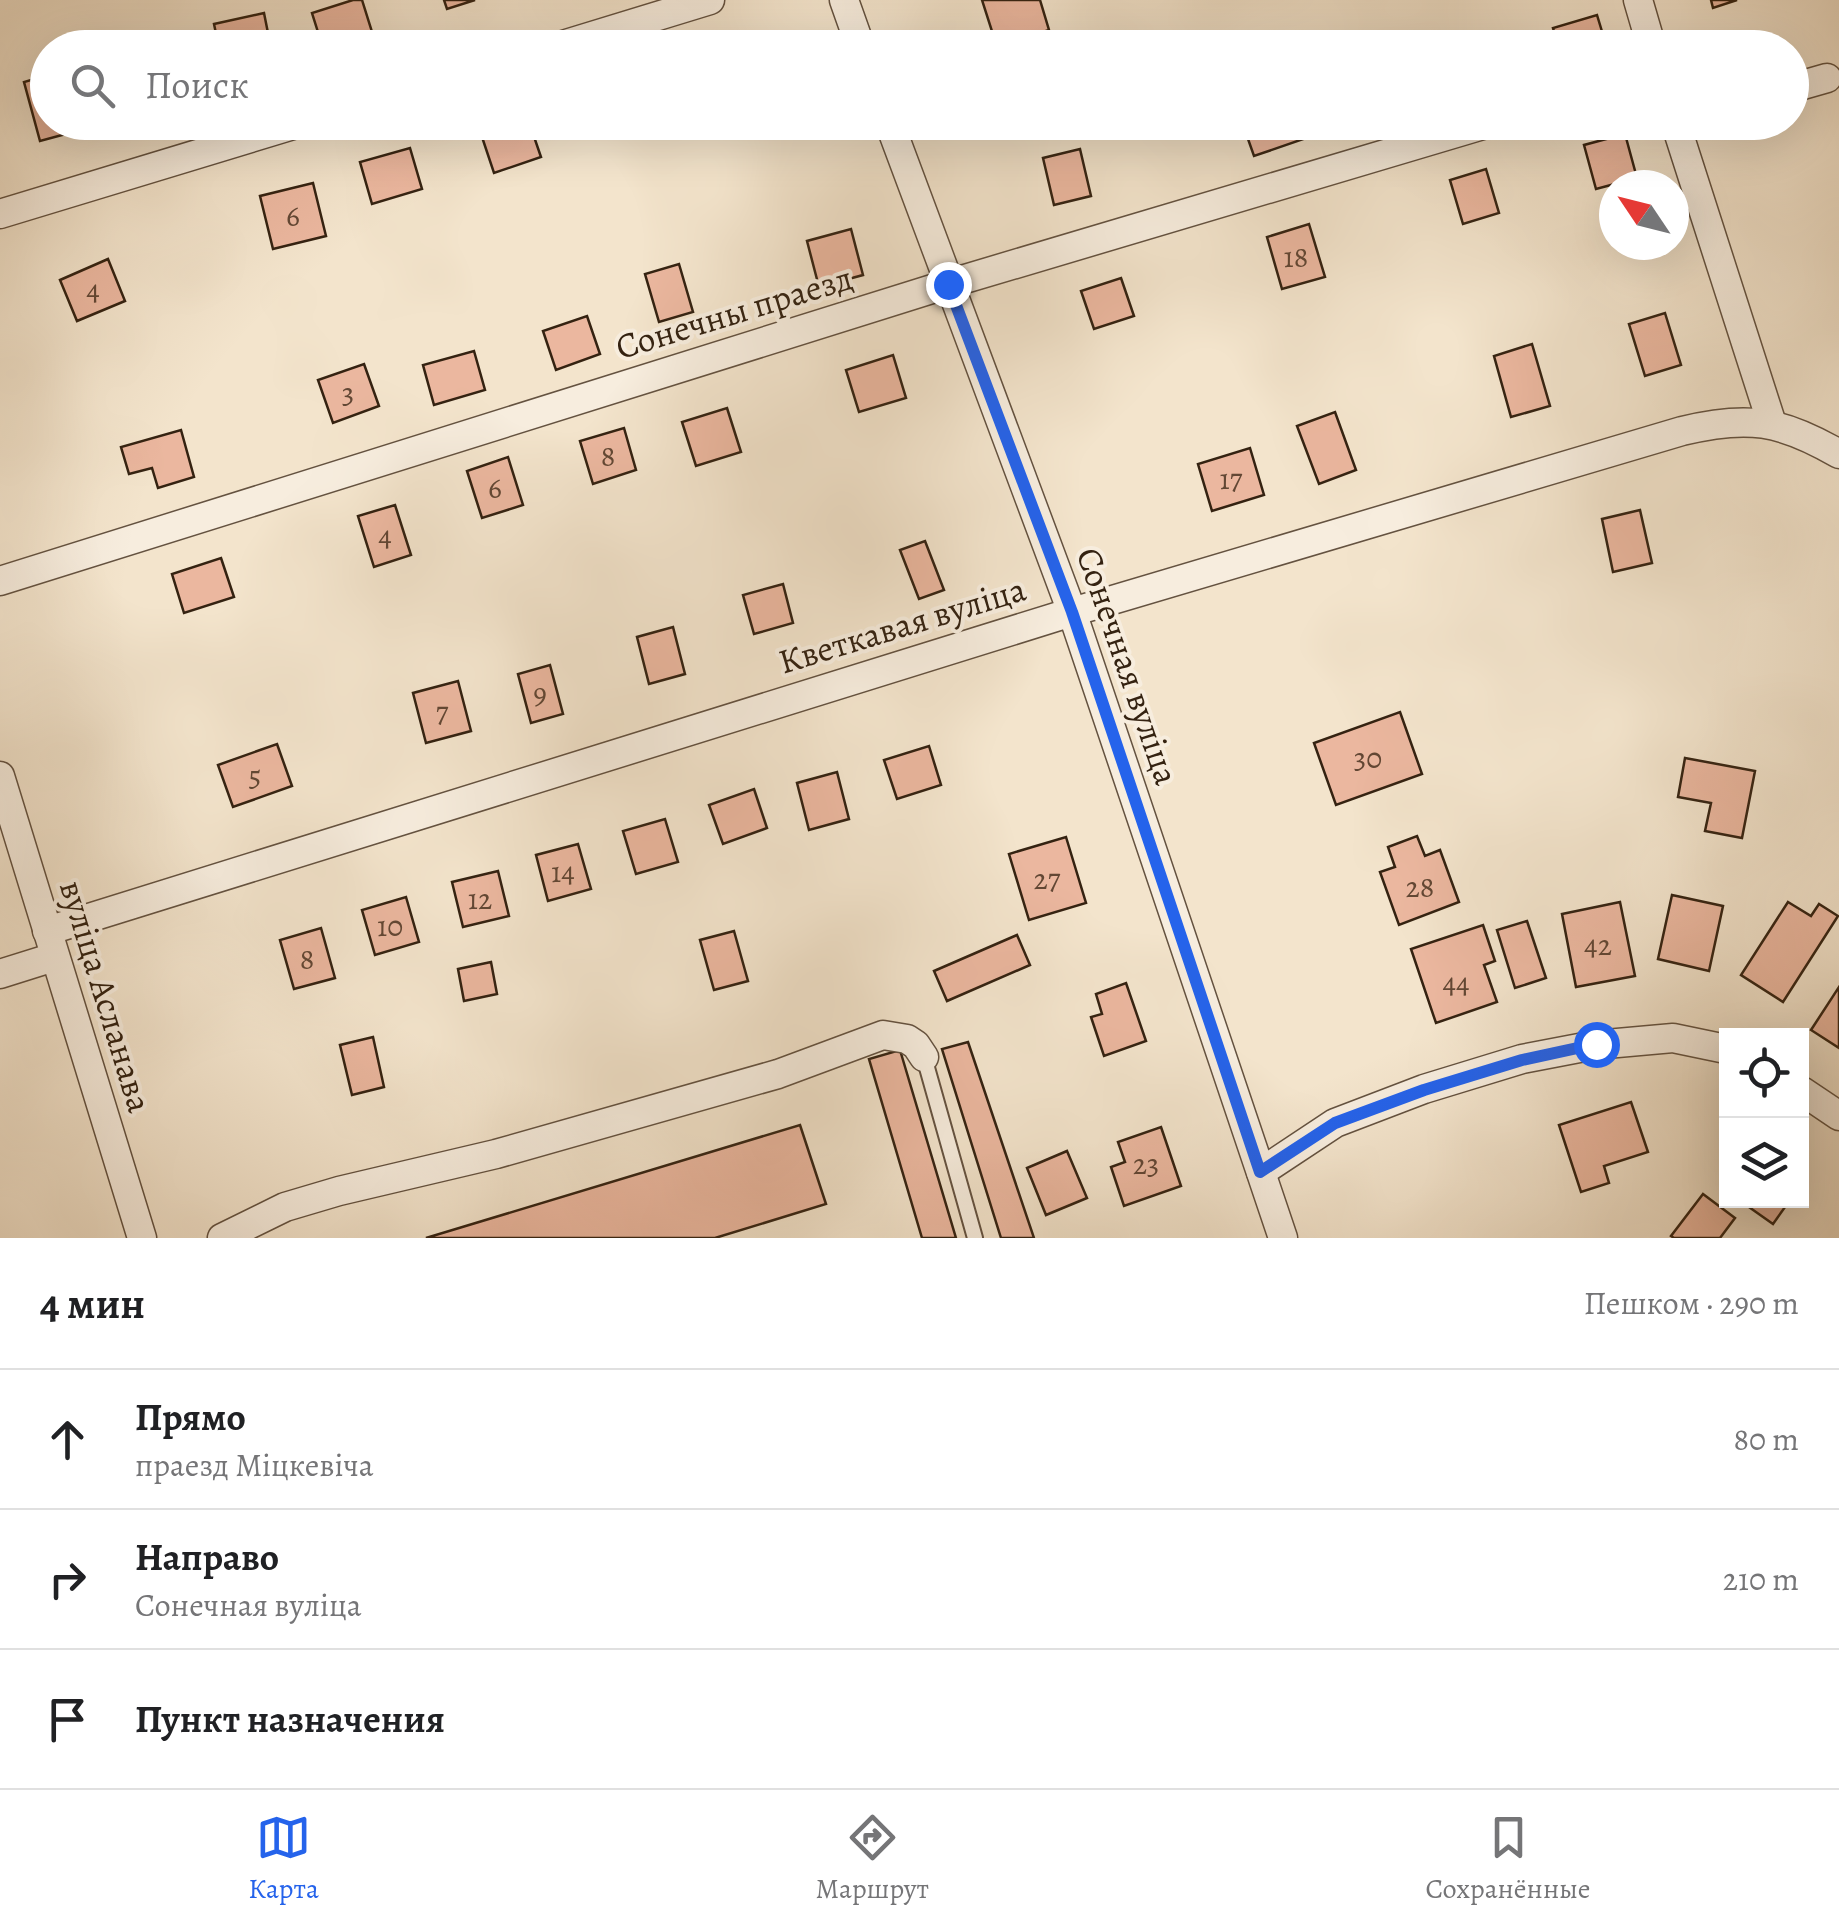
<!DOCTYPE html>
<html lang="ru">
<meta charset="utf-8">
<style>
:root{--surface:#fff;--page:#f6f6f6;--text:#202124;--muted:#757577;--line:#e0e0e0;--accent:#2563eb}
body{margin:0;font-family:Alegreya,serif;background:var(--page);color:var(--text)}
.controls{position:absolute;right:30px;bottom:30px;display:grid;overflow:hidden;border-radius:0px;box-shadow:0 10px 40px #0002}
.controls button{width:90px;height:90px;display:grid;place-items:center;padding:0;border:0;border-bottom:2px solid var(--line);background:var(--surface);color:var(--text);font:50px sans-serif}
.compass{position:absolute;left:1599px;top:170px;width:90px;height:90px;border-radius:50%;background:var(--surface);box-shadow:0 10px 40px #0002;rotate:305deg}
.stop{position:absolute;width:30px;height:30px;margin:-22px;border:8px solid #2563eb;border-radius:50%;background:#fff}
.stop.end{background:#2563eb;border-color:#fff;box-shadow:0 2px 10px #0008}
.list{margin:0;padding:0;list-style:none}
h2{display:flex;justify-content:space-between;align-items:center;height:130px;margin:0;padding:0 40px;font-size:42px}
h2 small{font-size:32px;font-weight:400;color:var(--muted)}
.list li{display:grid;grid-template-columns:65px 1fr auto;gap:30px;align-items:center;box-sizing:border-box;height:140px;padding:0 40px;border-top:2px solid var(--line)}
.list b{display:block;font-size:38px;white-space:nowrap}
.list p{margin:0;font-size:32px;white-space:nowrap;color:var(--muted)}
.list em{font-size:32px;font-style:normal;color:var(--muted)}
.icon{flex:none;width:55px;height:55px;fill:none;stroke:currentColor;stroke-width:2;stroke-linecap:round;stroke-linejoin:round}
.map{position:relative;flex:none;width:1839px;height:1238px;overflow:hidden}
.search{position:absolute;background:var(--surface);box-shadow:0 10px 40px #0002;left:30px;right:30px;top:30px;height:110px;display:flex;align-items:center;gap:25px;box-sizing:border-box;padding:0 35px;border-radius:55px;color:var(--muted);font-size:38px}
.sheet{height:550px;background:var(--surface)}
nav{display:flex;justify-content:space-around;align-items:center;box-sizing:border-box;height:140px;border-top:2px solid var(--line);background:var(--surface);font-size:28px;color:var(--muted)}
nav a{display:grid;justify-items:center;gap:5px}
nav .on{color:var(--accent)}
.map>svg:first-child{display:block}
</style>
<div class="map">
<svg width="1839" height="1238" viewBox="0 0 1839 1238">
<rect width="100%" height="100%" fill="#f3e4cc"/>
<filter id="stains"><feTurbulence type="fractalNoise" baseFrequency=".002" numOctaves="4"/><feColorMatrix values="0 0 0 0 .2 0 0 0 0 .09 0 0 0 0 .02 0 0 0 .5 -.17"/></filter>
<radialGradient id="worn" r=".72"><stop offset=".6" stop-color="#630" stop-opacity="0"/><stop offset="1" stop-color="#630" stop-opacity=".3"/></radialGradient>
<g fill="#ebb79f" stroke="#342211" stroke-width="2.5">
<polygon points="353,0 362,0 372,32 323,48 312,13"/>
<polygon points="444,0 475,0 447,9"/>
<polygon points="982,0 1040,0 1049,30 997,47"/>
<polygon points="1711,0 1737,0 1713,8"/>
<polygon points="264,13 271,48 219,48 214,24"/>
<polygon points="1597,15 1607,48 1559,48 1553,28"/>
<polygon points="48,75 48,122 87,122 88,128 40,141 24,82"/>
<polygon points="515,122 529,122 541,157 494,173 481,134"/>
<polygon points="1242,122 1311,122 1315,135 1254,156"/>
<polygon points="1625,134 1637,178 1596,189 1584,145"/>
<polygon points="410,148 422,189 372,204 360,162"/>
<polygon points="1080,149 1091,196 1054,205 1043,158"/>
<polygon points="1486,169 1499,213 1463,224 1450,180"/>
<polygon points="313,183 326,236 273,249 260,196"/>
<polygon points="1309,224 1325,277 1282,289 1267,237"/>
<polygon points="851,229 863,275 819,287 807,241"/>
<polygon points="108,259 125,301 77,321 60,280"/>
<polygon points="679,264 693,312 659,322 645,274"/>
<polygon points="1121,278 1134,316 1094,329 1081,291"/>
<polygon points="1665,313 1681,365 1645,376 1629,324"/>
<polygon points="587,316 600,354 556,370 543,331"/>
<polygon points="1532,344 1550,406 1511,417 1494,356"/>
<polygon points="474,351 485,390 434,405 423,365"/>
<polygon points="893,355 906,398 859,412 846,370"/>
<polygon points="364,364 379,406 333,423 318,380"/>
<polygon points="727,408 741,452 696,466 682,422"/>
<polygon points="1335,412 1356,470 1319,484 1297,426"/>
<polygon points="624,428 636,470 593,484 580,441"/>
<polygon points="181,430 194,477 158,488 152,468 129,474 121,447"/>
<polygon points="1250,448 1264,495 1212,511 1198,464"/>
<polygon points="508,457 523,505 482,518 467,471"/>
<polygon points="395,505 411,555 374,567 358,516"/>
<polygon points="1640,510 1652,563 1613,572 1602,519"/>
<polygon points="925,541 944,590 919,599 900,550"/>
<polygon points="221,558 234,597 184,613 172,574"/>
<polygon points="783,584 793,623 754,634 743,595"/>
<polygon points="673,627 685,674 649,684 637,637"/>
<polygon points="550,665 563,714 531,723 518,674"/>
<polygon points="458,681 471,731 426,743 413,693"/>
<polygon points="1400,712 1422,774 1336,805 1314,743"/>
<polygon points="277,744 292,786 233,807 218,765"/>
<polygon points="929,746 941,785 897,799 884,760"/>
<polygon points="1685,758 1755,771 1742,838 1705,831 1711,803 1678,797"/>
<polygon points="837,772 849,819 809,830 797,783"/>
<polygon points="754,789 767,828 723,844 709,805"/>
<polygon points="665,819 678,862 636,874 623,831"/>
<polygon points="1417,836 1425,856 1440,850 1459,902 1399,925 1380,872 1395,867 1388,847"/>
<polygon points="1066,837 1086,903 1029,920 1009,854"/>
<polygon points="578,844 591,889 548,901 536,855"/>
<polygon points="498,871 509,916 463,927 452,882"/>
<polygon points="1672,895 1723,906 1709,971 1658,959"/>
<polygon points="406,897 419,942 375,955 362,910"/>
<polygon points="1620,902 1635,976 1576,987 1562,914"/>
<polygon points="1788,902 1811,916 1819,904 1838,916 1783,1002 1741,975"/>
<polygon points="1527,921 1546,978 1515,988 1497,930"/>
<polygon points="1483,925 1495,961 1484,965 1497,1002 1436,1023 1411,949"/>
<polygon points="321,928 335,978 294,989 280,940"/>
<polygon points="734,931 748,981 714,990 700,940"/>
<polygon points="1017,935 1030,965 947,1001 934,971"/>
<polygon points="491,962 497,994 464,1001 458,969"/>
<polygon points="1126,983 1146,1041 1104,1056 1091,1017 1102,1014 1096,994"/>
<polygon points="1839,987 1839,1048 1811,1030"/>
<polygon points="373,1037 384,1087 352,1095 340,1045"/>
<polygon points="968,1042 1034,1238 1001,1238 942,1049"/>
<polygon points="900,1050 956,1238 922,1238 869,1059"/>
<polygon points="1631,1102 1648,1152 1604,1166 1609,1183 1581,1192 1559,1125"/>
<polygon points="800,1125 826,1204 715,1238 426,1238"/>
<polygon points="1161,1127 1181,1186 1124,1206 1111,1167 1125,1162 1118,1142"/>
<polygon points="1067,1151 1087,1198 1046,1215 1027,1168"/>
<polygon points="1703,1194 1735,1218 1720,1238 1674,1238 1671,1236"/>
<polygon points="1739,1200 1790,1200 1773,1224"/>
</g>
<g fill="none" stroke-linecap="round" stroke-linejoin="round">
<defs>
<polyline id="service" points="924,1057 975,1238"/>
<g id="minor">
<polyline points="844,0 861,48"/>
<polyline points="1638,0 1652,48"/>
<polyline points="553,48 710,0"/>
<polyline points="1792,88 1827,78"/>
<polyline points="889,122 1072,612 1283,1238"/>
<polyline points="1675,122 1772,424"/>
<polyline points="0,214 303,122"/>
<polyline points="0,581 948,284 1493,122"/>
<polyline points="0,776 142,1238"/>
<path d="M 47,931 L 1072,612 L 1682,431 C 1747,415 1781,420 1839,454"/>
<polyline points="0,974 54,957"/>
<polyline points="1802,1091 1839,1116"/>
<polyline points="1261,1172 1335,1123 1424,1089 1522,1059 1595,1045 1673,1038 1726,1049"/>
<polyline points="222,1238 285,1207 339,1191 496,1154 778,1074 883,1035 907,1039 916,1045 924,1057"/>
</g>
</defs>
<use href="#service" stroke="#645240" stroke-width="18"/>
<use href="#minor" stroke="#645240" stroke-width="31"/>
<use href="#service" stroke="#f7edde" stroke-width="14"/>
<use href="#minor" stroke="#f7edde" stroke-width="28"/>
</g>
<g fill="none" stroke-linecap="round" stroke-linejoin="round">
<polyline stroke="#2563eb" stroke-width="12" points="948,284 1072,612 1260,1172 1335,1123 1424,1090 1522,1060 1596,1044"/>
</g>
<g text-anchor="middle" stroke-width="8" stroke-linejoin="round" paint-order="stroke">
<g font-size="30" fill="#624734">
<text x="293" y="226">6</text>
<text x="1296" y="267">18</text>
<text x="93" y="300">4</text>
<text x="348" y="403">3</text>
<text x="608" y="466">8</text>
<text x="1231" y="489">17</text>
<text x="495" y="498">6</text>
<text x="385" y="546">4</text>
<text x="540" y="704">9</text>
<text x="442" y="722">7</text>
<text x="1368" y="768">30</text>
<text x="255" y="786">5</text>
<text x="563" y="882">14</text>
<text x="1047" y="889">27</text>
<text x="1420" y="897">28</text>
<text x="480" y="909">12</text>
<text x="390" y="936">10</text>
<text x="1598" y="955">42</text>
<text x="307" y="969">8</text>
<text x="1456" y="993">44</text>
<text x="1146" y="1174">23</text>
</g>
<g font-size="35" fill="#342211" stroke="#f7edde">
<text transform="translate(734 312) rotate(-17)" y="12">Сонечны праезд</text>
<text transform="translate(902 625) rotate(-17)" y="12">Кветкавая вуліца</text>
<text transform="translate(1128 666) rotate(71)" y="12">Сонечная вуліца</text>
<text transform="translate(106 996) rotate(73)" y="12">вуліца Асланава</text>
</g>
</g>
<rect width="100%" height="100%" filter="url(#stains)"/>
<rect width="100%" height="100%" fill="url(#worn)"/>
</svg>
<div class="controls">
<button><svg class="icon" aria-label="locate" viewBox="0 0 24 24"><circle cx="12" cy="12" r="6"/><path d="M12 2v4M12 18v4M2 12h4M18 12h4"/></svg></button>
<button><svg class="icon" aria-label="layers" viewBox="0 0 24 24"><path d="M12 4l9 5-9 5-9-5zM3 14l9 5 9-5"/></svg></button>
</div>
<svg class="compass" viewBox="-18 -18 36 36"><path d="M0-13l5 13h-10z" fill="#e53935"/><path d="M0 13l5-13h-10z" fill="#757577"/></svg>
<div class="stop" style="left:1596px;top:1044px"></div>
<div class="stop end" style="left:948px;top:284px"></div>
<div class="search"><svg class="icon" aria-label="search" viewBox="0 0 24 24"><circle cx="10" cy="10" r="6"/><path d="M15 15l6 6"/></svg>Поиск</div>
</div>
<section class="sheet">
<h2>4 мин<small>Пешком · 290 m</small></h2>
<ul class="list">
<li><svg class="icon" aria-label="ahead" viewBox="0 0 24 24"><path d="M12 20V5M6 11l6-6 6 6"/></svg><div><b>Прямо</b><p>праезд Міцкевіча</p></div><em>80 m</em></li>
<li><svg class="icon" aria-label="right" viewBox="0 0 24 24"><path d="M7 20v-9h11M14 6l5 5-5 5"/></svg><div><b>Направо</b><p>Сонечная вуліца</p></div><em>210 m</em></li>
<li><svg class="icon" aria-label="arrive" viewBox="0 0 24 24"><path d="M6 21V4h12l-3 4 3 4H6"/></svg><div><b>Пункт назначения</b></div></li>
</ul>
</section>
<nav>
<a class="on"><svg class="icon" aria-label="map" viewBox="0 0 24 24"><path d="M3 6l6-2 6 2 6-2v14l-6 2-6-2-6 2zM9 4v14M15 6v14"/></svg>Карта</a>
<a><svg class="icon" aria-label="directions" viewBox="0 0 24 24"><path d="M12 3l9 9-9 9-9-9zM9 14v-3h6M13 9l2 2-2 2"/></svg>Маршрут</a>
<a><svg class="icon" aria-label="saved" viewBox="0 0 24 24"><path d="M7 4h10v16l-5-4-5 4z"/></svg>Сохранённые</a>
</nav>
